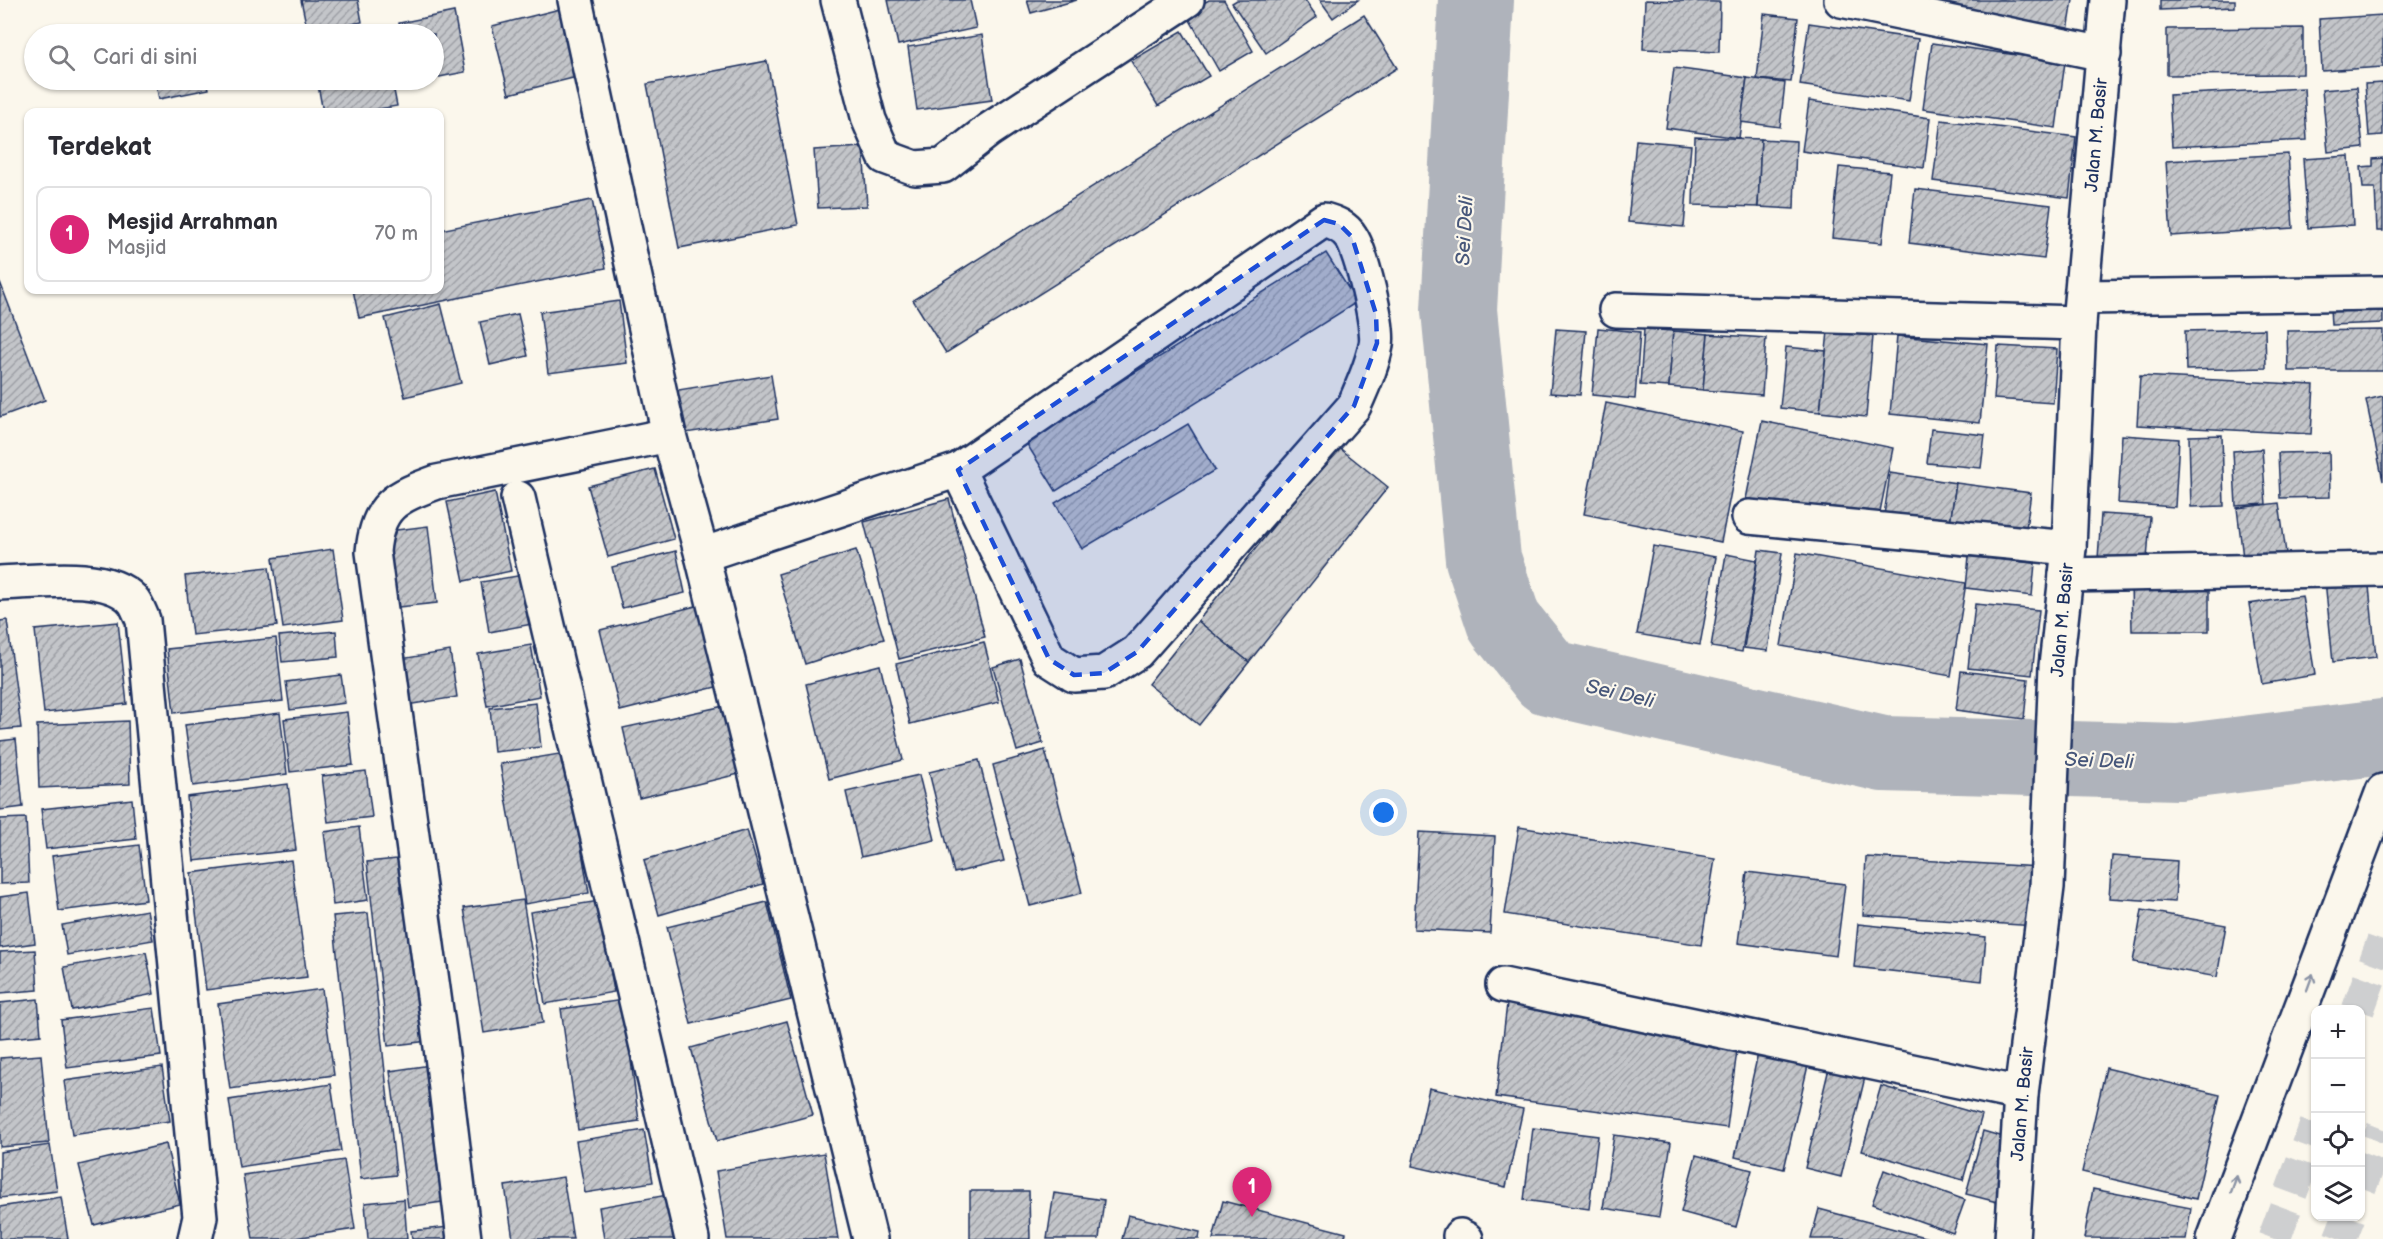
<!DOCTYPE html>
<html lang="id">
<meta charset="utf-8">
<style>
:root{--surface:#fff;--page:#f2f2f3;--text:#2b2b33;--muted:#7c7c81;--line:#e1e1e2;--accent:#db2777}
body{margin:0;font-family:"Balsamiq Sans",sans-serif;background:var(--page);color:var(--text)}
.controls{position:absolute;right:18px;bottom:18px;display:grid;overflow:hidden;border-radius:12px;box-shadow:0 2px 4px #0004}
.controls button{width:54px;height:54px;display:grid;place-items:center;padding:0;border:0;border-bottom:2px solid var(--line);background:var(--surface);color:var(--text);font:30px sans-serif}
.you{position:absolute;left:1384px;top:813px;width:21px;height:21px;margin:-15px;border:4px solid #fff;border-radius:50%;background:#1a73e8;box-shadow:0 0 0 9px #1a73e833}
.badge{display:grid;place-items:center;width:39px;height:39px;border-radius:50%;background:var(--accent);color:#fff;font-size:20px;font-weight:700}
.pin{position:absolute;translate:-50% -50px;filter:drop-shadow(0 2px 3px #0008)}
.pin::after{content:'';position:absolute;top:32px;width:21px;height:18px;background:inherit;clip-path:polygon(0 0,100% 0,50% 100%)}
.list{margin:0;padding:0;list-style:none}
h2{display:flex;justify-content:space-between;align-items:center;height:78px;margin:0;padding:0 24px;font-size:26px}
h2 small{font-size:20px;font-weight:400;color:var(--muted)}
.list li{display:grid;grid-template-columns:39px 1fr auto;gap:18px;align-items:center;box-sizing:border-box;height:96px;margin:0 12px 12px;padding:0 12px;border:2px solid var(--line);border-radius:12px}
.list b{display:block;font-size:22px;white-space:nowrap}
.list p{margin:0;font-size:20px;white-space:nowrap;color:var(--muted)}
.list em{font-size:20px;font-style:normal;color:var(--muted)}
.icon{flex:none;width:33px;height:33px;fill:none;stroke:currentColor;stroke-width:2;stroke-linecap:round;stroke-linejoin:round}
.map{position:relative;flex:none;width:2383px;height:1239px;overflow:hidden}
.search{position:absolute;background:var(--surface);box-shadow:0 2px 4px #0004;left:24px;top:24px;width:420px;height:66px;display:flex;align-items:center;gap:15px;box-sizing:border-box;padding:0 21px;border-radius:33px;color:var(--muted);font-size:22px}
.panel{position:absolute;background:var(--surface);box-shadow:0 2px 4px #0004;left:24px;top:108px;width:420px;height:186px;border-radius:12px}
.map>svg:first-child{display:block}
</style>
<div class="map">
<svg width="2383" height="1239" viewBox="0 0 2383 1239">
<defs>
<pattern id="building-hatch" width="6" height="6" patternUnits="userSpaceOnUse" patternTransform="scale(1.5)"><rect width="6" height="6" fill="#c3c5c9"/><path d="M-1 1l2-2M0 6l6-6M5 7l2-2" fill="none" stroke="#9ea0a6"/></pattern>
</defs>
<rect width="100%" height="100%" fill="#fbf7ec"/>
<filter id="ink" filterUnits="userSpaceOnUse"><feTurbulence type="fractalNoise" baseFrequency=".0167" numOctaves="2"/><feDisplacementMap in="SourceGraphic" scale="12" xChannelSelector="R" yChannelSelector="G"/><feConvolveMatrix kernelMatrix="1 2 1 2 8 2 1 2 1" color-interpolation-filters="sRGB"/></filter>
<g filter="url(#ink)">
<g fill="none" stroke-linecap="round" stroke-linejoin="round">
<polyline stroke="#afb3bb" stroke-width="76" points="1476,0 1459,310 1483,559 1504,622 1548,677 1883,754 2179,762 2383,737"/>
</g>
<g fill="url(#building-hatch)" stroke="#1b2f5e" stroke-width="1.5">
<polygon points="301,0 358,0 362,22 308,33"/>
<polygon points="888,0 970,0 976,28 898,45"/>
<polygon points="1027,0 1077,0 1031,13"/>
<polygon points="1209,0 1224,0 1253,51 1219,71 1186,13"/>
<polygon points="1237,0 1305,0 1317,17 1266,53 1232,3"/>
<polygon points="1320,0 1358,0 1333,18"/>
<polygon points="1645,0 1720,2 1719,52 1643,49"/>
<polygon points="1912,0 2073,0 2068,31"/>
<polygon points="2160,0 2235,0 2235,7 2160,10"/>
<polygon points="572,6 589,74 509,94 492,26"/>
<polygon points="454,12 465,72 434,78 434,34 401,34 399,23"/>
<polygon points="1764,14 1798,18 1791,82 1757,79"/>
<polygon points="1364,15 1397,68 946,353 913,300"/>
<polygon points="2383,15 2383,67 2322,71 2319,19"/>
<polygon points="1809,23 1918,39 1909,101 1800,85"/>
<polygon points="2303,28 2303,74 2167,75 2167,29"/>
<polygon points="1182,31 1209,76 1158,106 1131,61"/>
<polygon points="982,35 992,100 917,110 908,47"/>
<polygon points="1932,43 2065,62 2056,128 1923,109"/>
<polygon points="767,61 798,225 679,248 647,84"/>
<polygon points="1674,68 1747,78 1739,138 1666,128"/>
<polygon points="1747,78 1785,83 1780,127 1741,122"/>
<polygon points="155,80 207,80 209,89 159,99"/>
<polygon points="317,80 392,80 397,106 361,112 323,112"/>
<polygon points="2383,83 2383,135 2369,136 2365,84"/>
<polygon points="2357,87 2363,148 2328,152 2322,90"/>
<polygon points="2304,88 2307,140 2172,147 2169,95"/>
<polygon points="1809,101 1930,118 1924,168 1802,151"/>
<polygon points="1941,120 2076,137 2069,198 1933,181"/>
<polygon points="1695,137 1761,139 1758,207 1693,205"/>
<polygon points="1761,139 1796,141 1794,209 1758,207"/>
<polygon points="1636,140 1691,145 1684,227 1628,222"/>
<polygon points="863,147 867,206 818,208 814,150"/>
<polygon points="2288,154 2293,228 2171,236 2166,161"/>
<polygon points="2349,156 2353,225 2308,228 2303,159"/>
<polygon points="2383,158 2383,231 2377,231 2375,188 2363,188 2361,167 2373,166 2373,159"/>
<polygon points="1839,167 1890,172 1882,243 1832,238"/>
<polygon points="1915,189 2051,205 2044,259 1909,243"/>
<polygon points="592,200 606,268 359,318 353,290 440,290 440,230"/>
<polygon points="1326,253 1357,302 1056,491 1025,441"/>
<polygon points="0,282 45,400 0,417"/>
<polygon points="619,301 627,363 548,373 540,312"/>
<polygon points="441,304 461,383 405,397 385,318"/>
<polygon points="2383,306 2383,323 2331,325 2330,308"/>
<polygon points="518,314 528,356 490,365 480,322"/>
<polygon points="1598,328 1640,332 1635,399 1592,395"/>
<polygon points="1556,329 1586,331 1580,395 1550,393"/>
<polygon points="1644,329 1673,331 1669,387 1640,385"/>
<polygon points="2265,329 2266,368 2186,370 2185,331"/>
<polygon points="2383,330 2383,371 2288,371 2287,331"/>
<polygon points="1673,331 1708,334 1703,390 1669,387"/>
<polygon points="1828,331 1873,336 1866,417 1820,412"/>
<polygon points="1708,334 1766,338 1762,395 1703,390"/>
<polygon points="1897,336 1988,344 1980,423 1890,414"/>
<polygon points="1998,346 2057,349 2053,403 1994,399"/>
<polygon points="1786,347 1826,351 1820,412 1780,408"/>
<polygon points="771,375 778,419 679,434 672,391"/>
<polygon points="2140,376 2314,385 2311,434 2137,425"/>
<polygon points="2383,396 2383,481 2366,400"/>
<polygon points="1606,403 1743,431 1721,542 1584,514"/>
<polygon points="1762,421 1893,448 1877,526 1746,499"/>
<polygon points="1188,424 1215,470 1082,549 1055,503"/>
<polygon points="1931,429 1985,435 1981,468 1927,463"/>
<polygon points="2122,435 2179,439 2175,507 2118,503"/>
<polygon points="2222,435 2224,506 2191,507 2189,436"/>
<polygon points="1337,446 1388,487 1249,662 1198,621"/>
<polygon points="2262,449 2266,504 2236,506 2233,451"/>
<polygon points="2329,452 2330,497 2280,498 2278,453"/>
<polygon points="655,469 674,539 608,557 588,486"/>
<polygon points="1890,473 1956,483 1950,524 1884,515"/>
<polygon points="1956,483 2031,493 2025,535 1950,524"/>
<polygon points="495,492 511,571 464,581 447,502"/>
<polygon points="949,499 985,637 899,659 864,522"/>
<polygon points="2279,503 2287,560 2244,566 2237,508"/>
<polygon points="2101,514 2150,517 2147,561 2098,559"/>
<polygon points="428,526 437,603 389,608 381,532"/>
<polygon points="1653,546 1716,557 1700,645 1637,634"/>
<polygon points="333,549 343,620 283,628 273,558"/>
<polygon points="856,550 884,639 805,664 778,574"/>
<polygon points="1759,550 1782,553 1768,651 1744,648"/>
<polygon points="676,551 685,593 622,608 612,567"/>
<polygon points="1797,553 1966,583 1951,676 1781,646"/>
<polygon points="1726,554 1757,560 1742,652 1711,647"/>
<polygon points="1969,556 2035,563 2032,596 1966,588"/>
<polygon points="269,567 277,626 192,635 185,576"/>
<polygon points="529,574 538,623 489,632 481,582"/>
<polygon points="2368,576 2376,657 2333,662 2325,580"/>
<polygon points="2131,582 2209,582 2209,631 2132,631"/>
<polygon points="2302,596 2315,675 2262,684 2249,604"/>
<polygon points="708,603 728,684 620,711 600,630"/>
<polygon points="1975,604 2039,610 2032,675 1968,668"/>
<polygon points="7,620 21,728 0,730 0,621"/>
<polygon points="1198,621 1249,662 1199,725 1148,684"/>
<polygon points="118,622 127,704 44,713 35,630"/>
<polygon points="336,631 338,657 282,662 279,636"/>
<polygon points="276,638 283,701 174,713 167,649"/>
<polygon points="984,642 999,702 910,724 896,664"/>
<polygon points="531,645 540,696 487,706 478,654"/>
<polygon points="450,651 457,697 401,706 394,660"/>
<polygon points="1020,659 1043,743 1017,751 993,667"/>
<polygon points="880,665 903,760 829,779 806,684"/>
<polygon points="1961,671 2028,679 2024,719 1956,710"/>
<polygon points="341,675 345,703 290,710 286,682"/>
<polygon points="536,703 541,747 494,752 490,708"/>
<polygon points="724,706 739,774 639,798 623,728"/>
<polygon points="347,712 353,765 290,772 284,719"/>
<polygon points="280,713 287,774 193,786 185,725"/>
<polygon points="128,721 130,784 39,788 37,725"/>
<polygon points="16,739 23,807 0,810 0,741"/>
<polygon points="1045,750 1082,893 1030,906 993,765"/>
<polygon points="565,753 589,893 525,904 500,764"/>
<polygon points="979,760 1004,861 954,873 929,772"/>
<polygon points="366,771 372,817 328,822 322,776"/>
<polygon points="919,775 935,840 861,857 846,792"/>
<polygon points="288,784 296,850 194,861 187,797"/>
<polygon points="132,799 136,839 46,849 41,809"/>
<polygon points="26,818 29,883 0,884 0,819"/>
<polygon points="359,827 368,900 333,905 324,832"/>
<polygon points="1519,827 1715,859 1701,945 1505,914"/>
<polygon points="747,830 763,884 659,915 644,860"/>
<polygon points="1419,832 1495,836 1490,933 1414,929"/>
<polygon points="139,845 146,900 59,911 52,856"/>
<polygon points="2112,856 2177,861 2175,902 2109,898"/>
<polygon points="1866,857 2040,867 2036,926 1863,915"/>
<polygon points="407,858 428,1041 388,1046 367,862"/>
<polygon points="291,860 307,977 206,990 191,873"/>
<polygon points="1747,872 1845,884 1836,956 1738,943"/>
<polygon points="29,893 35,943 0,948 0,897"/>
<polygon points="523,900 543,1023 484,1033 464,908"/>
<polygon points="599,901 614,992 545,1004 530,912"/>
<polygon points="767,902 791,1000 691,1024 667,927"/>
<polygon points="147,910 153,940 67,955 62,925"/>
<polygon points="2142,910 2226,925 2217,977 2133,962"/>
<polygon points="368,913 396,1175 361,1179 333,916"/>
<polygon points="1858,924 1986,937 1982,981 1854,967"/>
<polygon points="35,950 38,990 0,993 0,952"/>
<polygon points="146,952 154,994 72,1010 64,967"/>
<polygon points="322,989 334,1075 230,1089 218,1004"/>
<polygon points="38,999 41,1035 0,1039 0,1003"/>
<polygon points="623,1000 639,1121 578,1130 561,1009"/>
<polygon points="1507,1004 1739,1035 1727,1128 1496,1097"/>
<polygon points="154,1008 161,1056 67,1068 61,1020"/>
<polygon points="787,1021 813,1115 717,1141 691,1048"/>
<polygon points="1759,1049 1809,1061 1784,1169 1735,1157"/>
<polygon points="41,1055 49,1143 0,1147 0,1058"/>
<polygon points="437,1064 456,1200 408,1207 390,1071"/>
<polygon points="162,1067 170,1121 72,1135 64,1081"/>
<polygon points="1829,1068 1865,1077 1841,1177 1805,1168"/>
<polygon points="2106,1068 2220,1095 2196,1199 2082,1172"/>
<polygon points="331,1084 341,1151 239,1167 229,1100"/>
<polygon points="1881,1086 1982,1115 1963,1180 1862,1151"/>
<polygon points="1429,1088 1523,1109 1506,1187 1412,1166"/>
<polygon points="1533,1128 1598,1136 1589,1209 1524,1200"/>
<polygon points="644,1130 653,1182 585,1193 576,1141"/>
<polygon points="1983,1131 2014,1140 1997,1202 1966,1194"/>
<polygon points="1614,1135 1671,1143 1659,1217 1603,1208"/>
<polygon points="166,1144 180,1204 94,1225 79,1165"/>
<polygon points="50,1145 57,1191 0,1198 0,1152"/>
<polygon points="824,1153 838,1239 727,1239 716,1171"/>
<polygon points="1696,1155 1752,1170 1736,1227 1681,1212"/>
<polygon points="344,1160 355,1229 288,1239 253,1239 243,1175"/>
<polygon points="1884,1170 1965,1200 1953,1233 1872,1204"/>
<polygon points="563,1177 573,1239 513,1239 505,1186"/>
<polygon points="2093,1189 2191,1208 2186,1239 2084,1238"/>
<polygon points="970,1191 1029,1191 1030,1239 970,1239"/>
<polygon points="1054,1193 1104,1200 1099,1239 1047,1239"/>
<polygon points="673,1194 681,1239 604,1239 599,1207"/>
<polygon points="61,1197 68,1239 0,1239 0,1207"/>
<polygon points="404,1199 407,1239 368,1239 365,1203"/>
<polygon points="1223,1201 1346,1233 1344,1239 1213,1239"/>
<polygon points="1819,1209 1932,1239 1811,1239"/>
<polygon points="1128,1215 1200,1232 1199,1239 1122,1239"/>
<polygon points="449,1227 450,1239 412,1239 411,1231"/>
</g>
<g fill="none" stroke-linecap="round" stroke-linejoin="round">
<g stroke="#cecfd0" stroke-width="33" stroke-dasharray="33 16" stroke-linecap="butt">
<polyline points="2358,1010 2383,941"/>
<polyline points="2360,1187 2383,1129"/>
<polyline points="2274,1239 2316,1125"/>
<polyline points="2340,1239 2349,1216"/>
</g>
<defs>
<g id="minor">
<polyline points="575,0 669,435 702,555 870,1239"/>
<polyline points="838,0 869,120 885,157 915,168 943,166 989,130 1187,0"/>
<polyline points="1841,0 2104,54"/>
<polyline points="2082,297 2383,293"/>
<polyline points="1616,310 2079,323"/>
<polyline points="518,498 692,1239"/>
<polyline points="1749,517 2069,548"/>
<path d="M 702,555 L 958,470 L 1324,220 C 1335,223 1345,227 1351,237 C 1361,251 1380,328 1376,345 C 1372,367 1362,387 1354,406 L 1137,652 L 1104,673 L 1074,675 L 1049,659 L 958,470"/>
<polyline points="2066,575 2383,569"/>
<path d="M 0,583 C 36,582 106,571 132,599 C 137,604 140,614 143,620 L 200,1217 L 195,1239"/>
<polyline points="1503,985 2021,1094"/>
<polyline points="1460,1236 1466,1239"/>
<path d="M 464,1239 L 441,1047 L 373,552 C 377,505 396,497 437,482 L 669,435"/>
<polyline points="2012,1239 2021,1094 2047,887 2056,666 2069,548 2079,323 2108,0"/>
</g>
<polyline id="highway" points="2214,1239 2383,791"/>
</defs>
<use href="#minor" stroke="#1b2f5e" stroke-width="38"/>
<use href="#highway" stroke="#1b2f5e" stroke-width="38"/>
<use href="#minor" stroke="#fbf7ec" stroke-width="33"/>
<use href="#highway" stroke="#fbf7ec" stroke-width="33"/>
</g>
<defs><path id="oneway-shaft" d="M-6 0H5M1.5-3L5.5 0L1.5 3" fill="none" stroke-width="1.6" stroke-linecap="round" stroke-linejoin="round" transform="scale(1.5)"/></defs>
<g stroke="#8b93a5">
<use href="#oneway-shaft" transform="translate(2310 982) rotate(-70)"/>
<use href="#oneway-shaft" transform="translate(2234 1184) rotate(-70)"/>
</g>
</g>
<path fill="#1d4ed8" fill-opacity="0.2" stroke="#1d4ed8" stroke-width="4.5" stroke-dasharray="12 8" stroke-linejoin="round" d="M 1324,220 L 1339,224 L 1352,237 L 1376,314 L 1377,343 L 1354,406 L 1137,652 L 1104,673 L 1074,675 L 1049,659 L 958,470 Z"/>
<g text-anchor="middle" stroke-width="4.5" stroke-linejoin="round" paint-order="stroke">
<g font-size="18" fill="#1b2f5e" stroke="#fbf7ec">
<text transform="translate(2096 135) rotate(-85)" y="6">Jalan M. Basir</text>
<text transform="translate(2062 620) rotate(-85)" y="6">Jalan M. Basir</text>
<text transform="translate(2022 1104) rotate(-85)" y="6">Jalan M. Basir</text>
</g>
<g font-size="20" font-style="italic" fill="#47577a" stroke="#fbf7ec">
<text transform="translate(1464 231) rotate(-87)" y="7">Sei Deli</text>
<text transform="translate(1620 693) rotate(13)" y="7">Sei Deli</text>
<text transform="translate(2099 760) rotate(2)" y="7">Sei Deli</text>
</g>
</g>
</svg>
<div class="controls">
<button>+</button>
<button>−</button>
<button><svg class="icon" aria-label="locate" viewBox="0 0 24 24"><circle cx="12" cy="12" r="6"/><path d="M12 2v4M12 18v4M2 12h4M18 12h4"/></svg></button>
<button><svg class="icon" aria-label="layers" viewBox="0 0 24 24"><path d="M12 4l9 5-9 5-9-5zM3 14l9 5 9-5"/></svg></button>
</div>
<div class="you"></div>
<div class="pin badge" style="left:1252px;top:1217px">1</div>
<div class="search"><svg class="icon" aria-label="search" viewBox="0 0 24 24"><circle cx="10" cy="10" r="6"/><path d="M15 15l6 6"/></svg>Cari di sini</div>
<section class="panel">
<h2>Terdekat<small></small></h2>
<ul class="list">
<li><span class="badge">1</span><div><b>Mesjid Arrahman</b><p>Masjid</p></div><em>70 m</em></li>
</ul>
</section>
</div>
